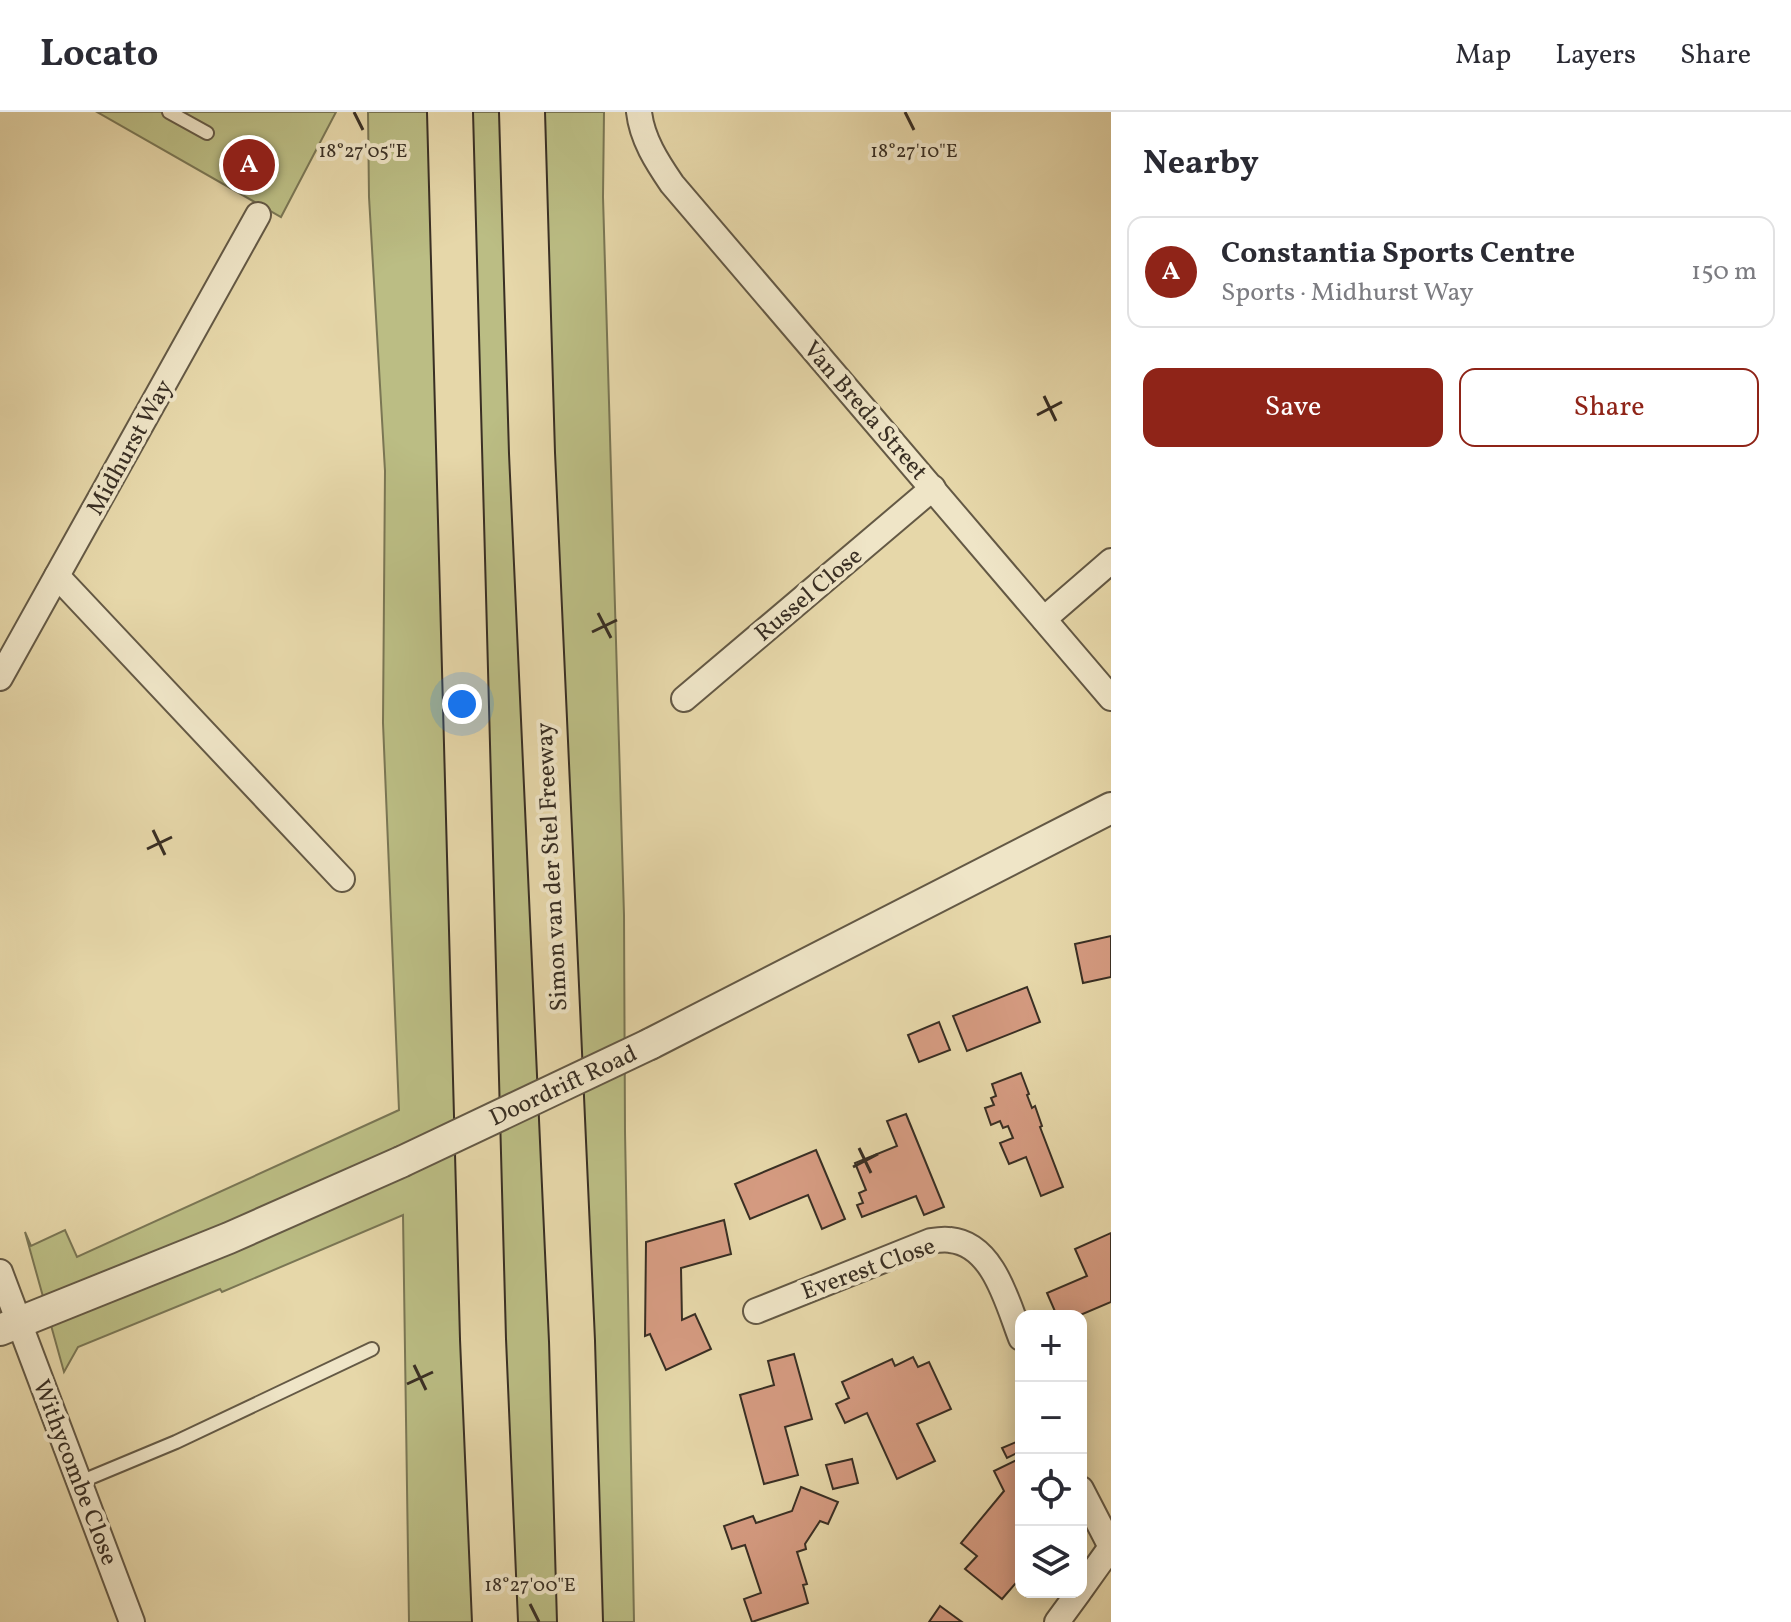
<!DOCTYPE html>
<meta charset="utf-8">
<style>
:root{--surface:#fff;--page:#f2f2f3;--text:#2b2b33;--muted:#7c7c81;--line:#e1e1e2;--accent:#8f2418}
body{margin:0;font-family:Vollkorn,serif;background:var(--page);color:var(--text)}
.controls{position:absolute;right:24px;bottom:24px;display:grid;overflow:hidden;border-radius:16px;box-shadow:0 4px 20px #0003}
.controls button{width:72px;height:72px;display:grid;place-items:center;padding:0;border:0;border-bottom:2px solid var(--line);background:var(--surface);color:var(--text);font:40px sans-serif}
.you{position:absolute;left:462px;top:592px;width:28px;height:28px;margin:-20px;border:6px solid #fff;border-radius:50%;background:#1a73e8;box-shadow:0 0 0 12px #1a73e833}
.badge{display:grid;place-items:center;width:52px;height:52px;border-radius:50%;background:var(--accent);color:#fff;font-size:26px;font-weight:700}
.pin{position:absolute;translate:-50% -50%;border:4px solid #fff;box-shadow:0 2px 8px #0006}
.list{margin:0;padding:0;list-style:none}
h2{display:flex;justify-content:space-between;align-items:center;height:104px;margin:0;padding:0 32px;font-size:34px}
h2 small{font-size:26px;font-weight:400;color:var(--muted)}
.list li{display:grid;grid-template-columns:52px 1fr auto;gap:24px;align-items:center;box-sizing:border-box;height:112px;margin:0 16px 16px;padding:0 16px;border:2px solid var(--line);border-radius:16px}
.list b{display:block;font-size:30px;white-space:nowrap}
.list p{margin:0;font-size:26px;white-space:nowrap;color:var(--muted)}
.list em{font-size:26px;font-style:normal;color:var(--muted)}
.actions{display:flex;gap:16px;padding:24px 32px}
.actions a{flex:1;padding:18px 0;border:2px solid var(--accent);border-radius:16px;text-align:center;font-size:28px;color:var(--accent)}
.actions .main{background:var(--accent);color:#fff}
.icon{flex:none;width:44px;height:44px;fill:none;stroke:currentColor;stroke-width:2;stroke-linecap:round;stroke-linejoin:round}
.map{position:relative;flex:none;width:1111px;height:1510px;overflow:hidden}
header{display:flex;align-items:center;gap:48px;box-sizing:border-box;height:112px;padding:0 40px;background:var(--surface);border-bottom:2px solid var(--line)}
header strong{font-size:38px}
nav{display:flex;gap:44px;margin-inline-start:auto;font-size:28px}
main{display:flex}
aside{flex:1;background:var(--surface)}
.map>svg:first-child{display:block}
</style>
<header>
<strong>Locato</strong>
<nav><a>Map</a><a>Layers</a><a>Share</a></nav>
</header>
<main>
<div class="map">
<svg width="1111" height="1510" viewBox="0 0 1111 1510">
<rect width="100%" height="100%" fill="#e6d7a9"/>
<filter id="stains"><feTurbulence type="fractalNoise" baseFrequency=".0025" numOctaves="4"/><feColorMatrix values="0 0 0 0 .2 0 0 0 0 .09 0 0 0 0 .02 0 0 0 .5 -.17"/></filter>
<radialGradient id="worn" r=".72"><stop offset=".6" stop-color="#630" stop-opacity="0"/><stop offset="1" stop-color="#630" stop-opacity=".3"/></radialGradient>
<g fill="#bbbd84" stroke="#7a7654" stroke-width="2">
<polygon points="97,0 336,0 281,105"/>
<polygon points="368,0 604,0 603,85 624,803 625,1020 634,1510 409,1510 403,1103 222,1180 220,1177 78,1235 64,1260 25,1120 31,1134 65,1118 77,1145 399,998 383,611 385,359 369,85"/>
</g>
<g fill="#d59b81" stroke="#392f24" stroke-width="2">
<polygon points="1111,824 1111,865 1083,871 1075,832"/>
<polygon points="1027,875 1040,910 967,939 953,904"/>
<polygon points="939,910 950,938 919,950 908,923"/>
<polygon points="1021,961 1029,982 1027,983 1032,996 1035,994 1042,1014 1040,1015 1063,1075 1041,1084 1026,1045 1009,1052 1000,1031 1013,1026 1008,1014 1003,1016 1000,1009 991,1013 985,996 994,993 991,986 996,984 992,972"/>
<polygon points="906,1002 944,1095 924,1103 916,1084 862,1105 857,1093 863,1091 859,1081 866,1078 855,1051 897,1034 887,1009"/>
<polygon points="816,1038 845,1107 822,1117 808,1083 750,1107 735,1072"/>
<polygon points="724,1108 731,1142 681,1156 682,1208 695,1202 711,1237 666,1258 650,1222 645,1224 646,1130"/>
<polygon points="1111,1121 1111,1190 1078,1204 1057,1204 1047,1181 1087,1164 1075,1137"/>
<polygon points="794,1242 812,1307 785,1315 798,1363 764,1372 740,1283 774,1273 768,1249"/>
<polygon points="913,1245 918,1255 929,1250 951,1297 917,1312 935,1349 897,1367 867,1301 845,1311 836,1292 849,1286 842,1270 892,1247 895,1254"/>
<polygon points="1021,1328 1021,1339 1007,1346 1002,1336"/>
<polygon points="1021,1346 1021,1465 1002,1487 965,1457 977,1444 961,1431 1004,1379 994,1359"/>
<polygon points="852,1347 858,1371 833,1377 826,1353"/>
<polygon points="801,1375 838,1390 828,1412 820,1409 805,1432 806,1437 797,1440 807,1472 803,1473 808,1491 752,1510 744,1487 761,1481 745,1433 732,1437 724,1414 753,1404 756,1411 792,1399"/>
<polygon points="940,1494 962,1510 929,1510"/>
</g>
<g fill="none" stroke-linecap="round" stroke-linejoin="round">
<defs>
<g id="service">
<polyline points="169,0 207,21"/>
<polyline points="80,1370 176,1330 372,1237"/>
</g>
<g id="minor">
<path d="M 639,0 C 642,27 657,50 672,72 L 1111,586"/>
<polyline points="57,464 342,767"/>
<polyline points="1044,507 1111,449"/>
<polyline points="0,566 258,103"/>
<polyline points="684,587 933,376"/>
<polyline points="0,1160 132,1510"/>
<path d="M 756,1199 L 931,1129 C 937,1128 944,1127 950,1128 C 994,1132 1008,1193 1021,1226"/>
<polyline points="1081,1377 1111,1435"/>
<polyline points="1081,1477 1111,1435"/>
<polyline points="1057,1510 1079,1480"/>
</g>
<g id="tertiary">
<polyline points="650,932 1111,696"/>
<polyline points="0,1218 229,1126 401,1050"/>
</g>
<g id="motorway">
<polyline points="450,0 483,1227 495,1510"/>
<polyline points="522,0 532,341 572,1229 580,1510"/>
</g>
</defs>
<use href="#service" stroke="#645945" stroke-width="16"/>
<use href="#minor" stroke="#645945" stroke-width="28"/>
<use href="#tertiary" stroke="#645945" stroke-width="34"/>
<use href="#motorway" stroke="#392f24" stroke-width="48"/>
<use href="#service" stroke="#efe5c7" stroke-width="12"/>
<use href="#minor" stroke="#efe5c7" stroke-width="24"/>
<use href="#tertiary" stroke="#efe5c7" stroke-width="30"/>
<use href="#motorway" stroke="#e6d7a9" stroke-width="44"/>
<defs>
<polyline id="tertiary-bridge" points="401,1050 650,932"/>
</defs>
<use href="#tertiary-bridge" stroke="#645945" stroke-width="34" stroke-linecap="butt"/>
<use href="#tertiary-bridge" stroke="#efe5c7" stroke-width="30"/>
</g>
<path fill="none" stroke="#392f24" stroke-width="3" d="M 354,0 L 363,18M 905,0 L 914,18M 1044,284 L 1056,309M 1037,303 L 1062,290M 598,501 L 611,526M 592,520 L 617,508M 153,718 L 165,743M 147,737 L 172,725M 859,1036 L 871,1061M 853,1055 L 878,1042M 414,1253 L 426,1278M 407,1272 L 433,1260M 530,1492 L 539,1510"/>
<g text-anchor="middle" stroke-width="8" stroke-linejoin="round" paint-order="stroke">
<g font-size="24" fill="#392f24" stroke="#efe5c7">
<text transform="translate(866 298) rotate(49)" y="8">Van Breda Street</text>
<text transform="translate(129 335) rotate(-61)" y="8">Midhurst Way</text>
<text transform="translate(808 482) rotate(-40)" y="8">Russel Close</text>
<text transform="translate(551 755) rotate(-93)" y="8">Simon van der Stel Freeway</text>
<text transform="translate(563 973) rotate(-25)" y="8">Doordrift Road</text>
<text transform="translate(868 1156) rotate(-20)" y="8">Everest Close</text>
<text transform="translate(76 1360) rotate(69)" y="8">Withycombe Close</text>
</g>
</g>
<g font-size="20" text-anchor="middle" fill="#392f24" stroke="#efe5c7" stroke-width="8" stroke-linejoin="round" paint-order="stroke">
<text x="363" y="45">18°27'05"E</text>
<text x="914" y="45">18°27'10"E</text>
<text x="530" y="1479">18°27'00"E</text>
</g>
<rect width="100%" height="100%" filter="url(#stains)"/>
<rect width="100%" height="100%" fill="url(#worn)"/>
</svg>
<div class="controls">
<button>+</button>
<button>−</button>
<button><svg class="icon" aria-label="locate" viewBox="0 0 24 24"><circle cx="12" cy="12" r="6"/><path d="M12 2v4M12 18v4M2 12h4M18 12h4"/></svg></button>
<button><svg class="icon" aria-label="layers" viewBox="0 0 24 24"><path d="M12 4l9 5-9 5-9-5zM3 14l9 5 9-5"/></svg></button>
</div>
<div class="you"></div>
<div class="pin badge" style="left:249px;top:53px">A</div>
</div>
<aside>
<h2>Nearby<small></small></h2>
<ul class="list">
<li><span class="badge">A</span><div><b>Constantia Sports Centre</b><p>Sports · Midhurst Way</p></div><em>150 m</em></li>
</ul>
<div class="actions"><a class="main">Save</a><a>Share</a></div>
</aside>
</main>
